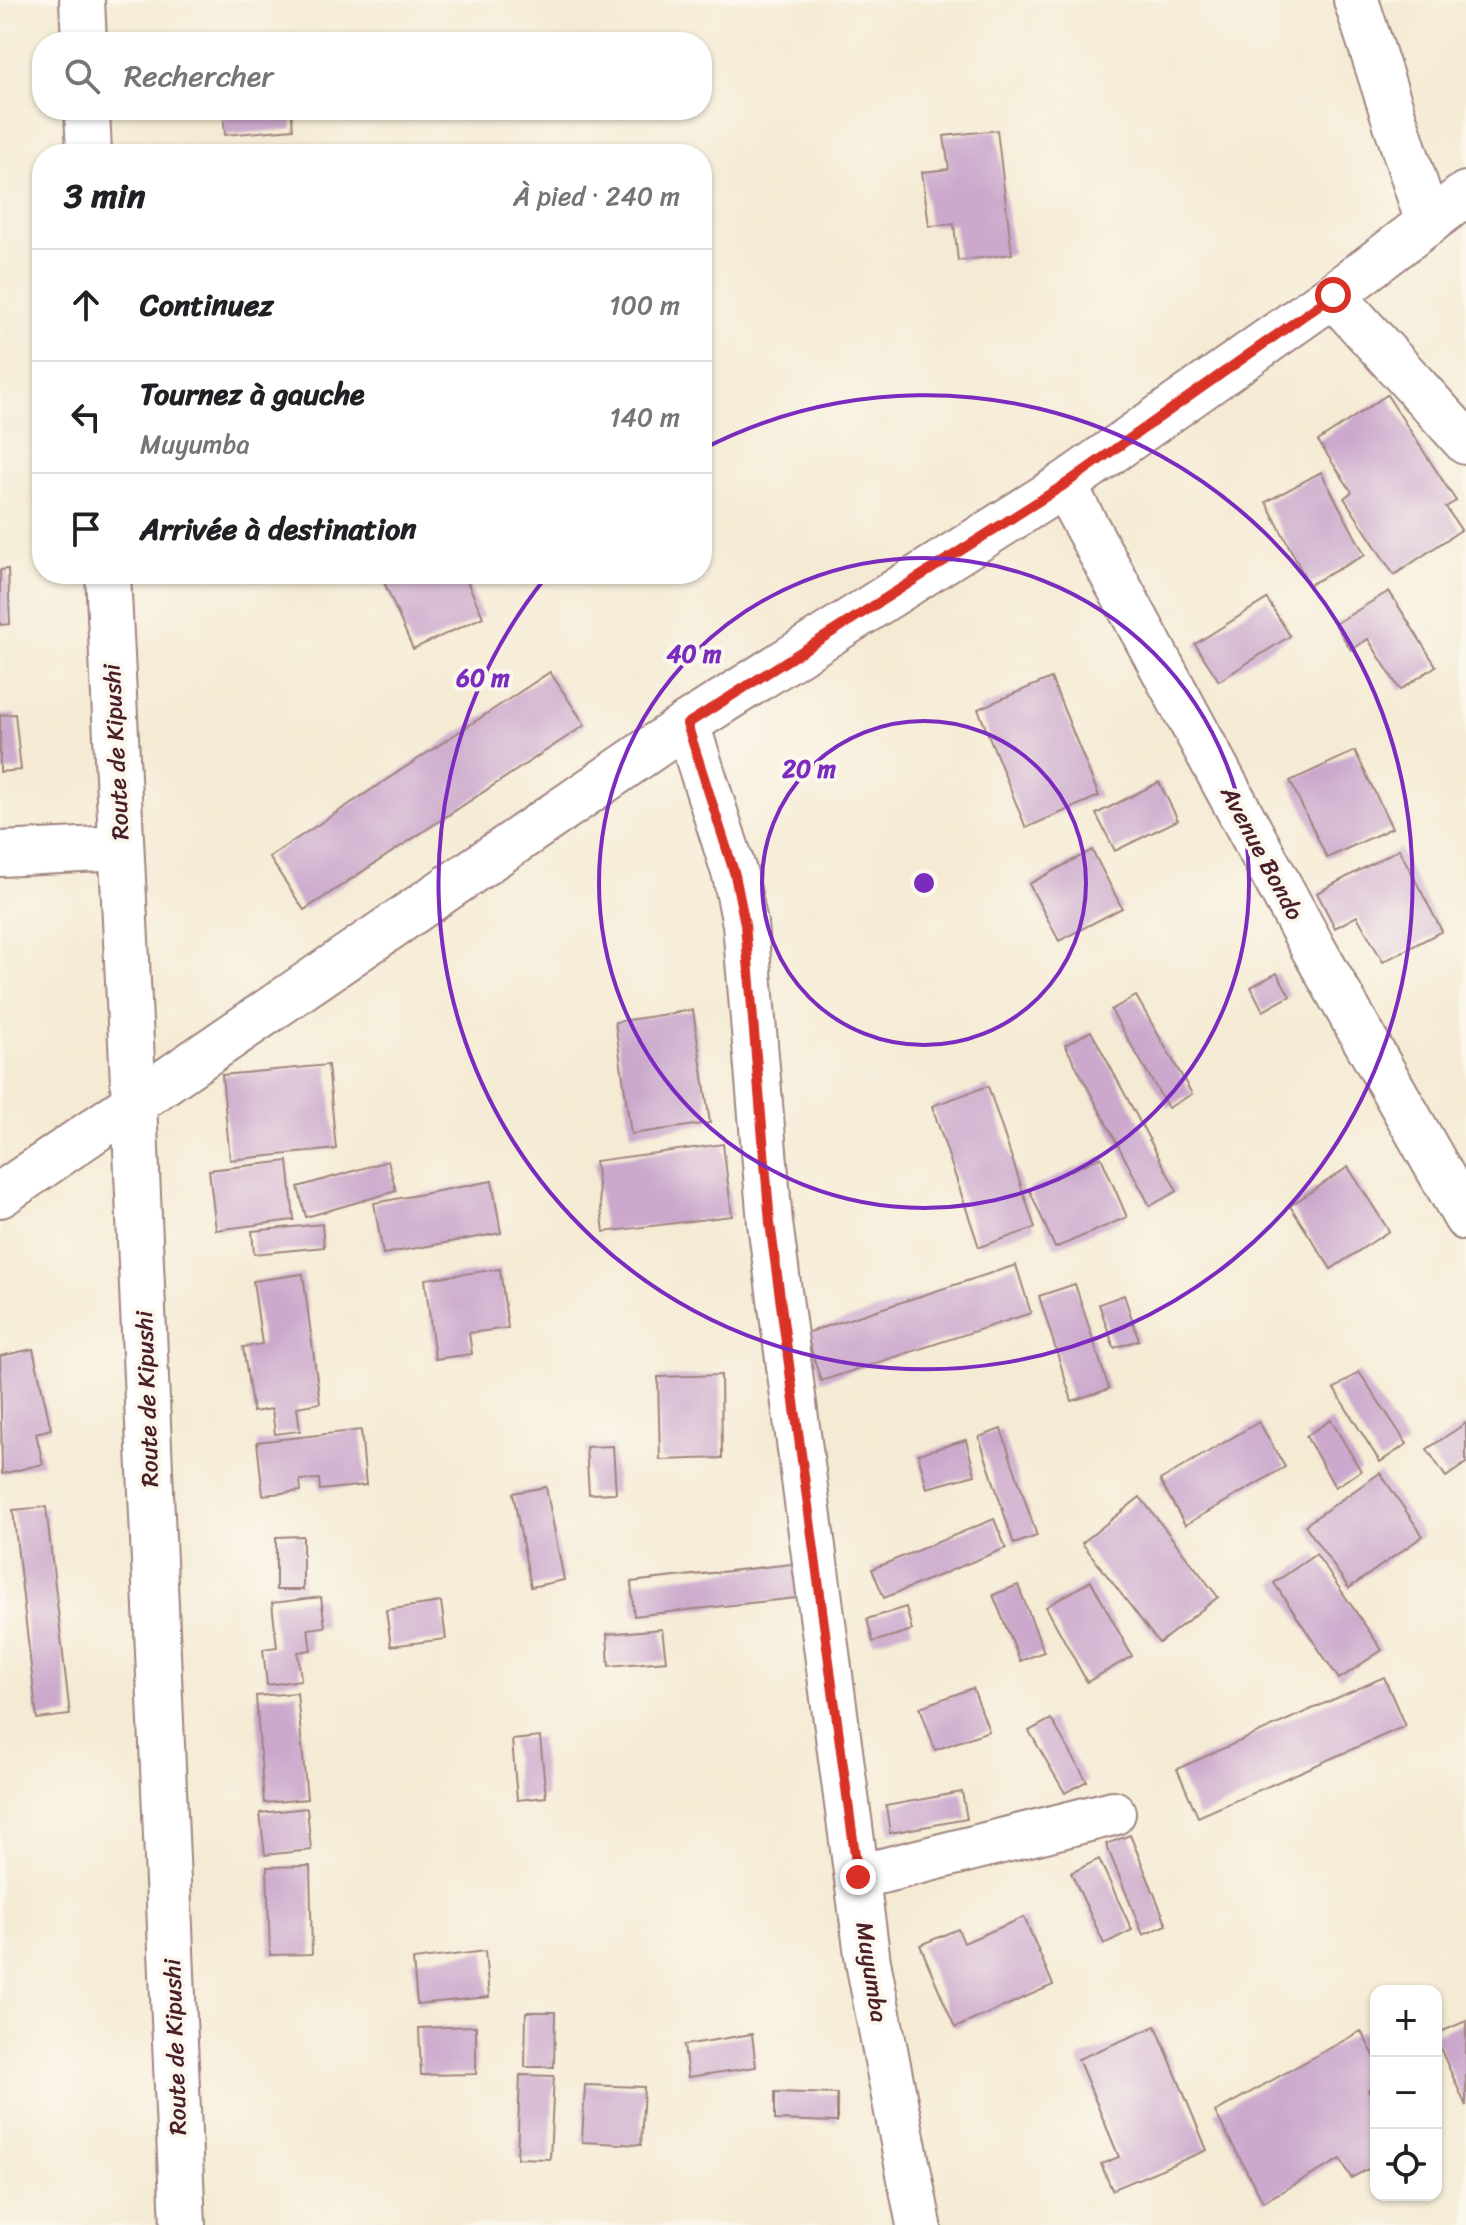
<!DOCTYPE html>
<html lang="fr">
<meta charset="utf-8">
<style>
:root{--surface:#fff;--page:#f6f6f6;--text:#202124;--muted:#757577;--line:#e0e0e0}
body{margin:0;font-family:Sriracha,sans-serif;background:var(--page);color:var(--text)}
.controls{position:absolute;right:24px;bottom:24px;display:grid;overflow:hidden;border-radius:16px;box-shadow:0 2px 6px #0004}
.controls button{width:72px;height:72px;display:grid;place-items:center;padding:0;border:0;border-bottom:2px solid var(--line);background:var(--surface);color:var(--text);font:40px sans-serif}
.stop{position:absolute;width:24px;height:24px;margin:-18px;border:6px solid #d93025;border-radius:50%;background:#fff}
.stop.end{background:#d93025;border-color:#fff;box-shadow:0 2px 8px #0008}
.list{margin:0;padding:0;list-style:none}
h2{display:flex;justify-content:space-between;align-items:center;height:104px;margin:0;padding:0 32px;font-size:34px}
h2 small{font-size:26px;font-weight:400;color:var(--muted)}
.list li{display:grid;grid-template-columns:52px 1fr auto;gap:24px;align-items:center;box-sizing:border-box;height:112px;padding:0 32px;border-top:2px solid var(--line)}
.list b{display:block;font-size:30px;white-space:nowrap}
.list p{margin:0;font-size:26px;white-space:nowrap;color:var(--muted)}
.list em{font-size:26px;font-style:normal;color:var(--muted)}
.icon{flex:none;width:44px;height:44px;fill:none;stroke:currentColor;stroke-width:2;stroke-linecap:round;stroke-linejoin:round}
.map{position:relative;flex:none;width:1466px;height:2225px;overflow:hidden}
.search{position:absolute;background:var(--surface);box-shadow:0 2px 6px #0004;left:32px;top:32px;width:680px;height:88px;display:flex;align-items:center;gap:20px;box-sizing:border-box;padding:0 28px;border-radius:32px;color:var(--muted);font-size:30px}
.panel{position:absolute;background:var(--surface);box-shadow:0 2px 6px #0004;left:32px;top:144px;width:680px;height:440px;border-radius:32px}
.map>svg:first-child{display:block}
</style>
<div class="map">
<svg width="1466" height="2225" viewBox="0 0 1466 2225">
<rect width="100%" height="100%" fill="#fbf7ec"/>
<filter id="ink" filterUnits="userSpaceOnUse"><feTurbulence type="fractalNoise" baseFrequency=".0125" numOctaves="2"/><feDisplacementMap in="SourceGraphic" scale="16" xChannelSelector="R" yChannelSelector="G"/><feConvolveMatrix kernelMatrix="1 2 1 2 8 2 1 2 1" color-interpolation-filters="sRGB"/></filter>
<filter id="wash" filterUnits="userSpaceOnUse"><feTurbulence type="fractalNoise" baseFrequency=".006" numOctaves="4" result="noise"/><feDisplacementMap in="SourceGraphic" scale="32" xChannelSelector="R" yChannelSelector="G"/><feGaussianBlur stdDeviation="1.8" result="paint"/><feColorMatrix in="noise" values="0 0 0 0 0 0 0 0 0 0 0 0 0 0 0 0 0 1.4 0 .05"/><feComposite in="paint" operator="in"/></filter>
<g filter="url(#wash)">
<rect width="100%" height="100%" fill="#f5ebd4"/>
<g id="blocks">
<g fill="#cba8cc">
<polygon points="223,110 291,110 293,129 225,135"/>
<polygon points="997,130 1012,254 958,261 954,224 929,226 922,172 949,169 944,136"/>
<polygon points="1387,395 1456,501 1446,507 1461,530 1394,575 1344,498 1352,492 1318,441"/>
<polygon points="1321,472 1365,555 1309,585 1266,502"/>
<polygon points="8,569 10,624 0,625 0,570"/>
<polygon points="401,574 464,574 483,617 413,649 384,582"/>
<polygon points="1389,591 1436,666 1400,690 1368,639 1351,650 1335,624"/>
<polygon points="1267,599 1290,636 1219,681 1195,644"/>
<polygon points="550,672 585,725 304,910 269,857"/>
<polygon points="1051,678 1099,796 1026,828 978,709"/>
<polygon points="15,714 21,770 0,772 0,715"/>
<polygon points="1355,751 1392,828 1327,858 1290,781"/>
<polygon points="1159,782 1178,820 1115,851 1096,814"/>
<polygon points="1399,849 1442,931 1383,962 1357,916 1335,928 1317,893"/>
<polygon points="1092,850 1122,908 1059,941 1029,884"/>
<polygon points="1277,973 1290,996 1263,1011 1251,987"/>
<polygon points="1136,996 1192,1094 1168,1108 1111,1010"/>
<polygon points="693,1010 710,1123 631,1134 615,1022"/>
<polygon points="1091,1031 1177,1191 1150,1206 1065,1045"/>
<polygon points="328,1065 336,1149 230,1160 222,1075"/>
<polygon points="988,1086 1035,1228 979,1247 932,1106"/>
<polygon points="723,1144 732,1216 604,1232 595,1161"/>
<polygon points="1101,1157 1127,1217 1055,1248 1029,1189"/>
<polygon points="288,1161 294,1220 216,1230 209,1170"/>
<polygon points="388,1161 396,1191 306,1217 298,1187"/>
<polygon points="1348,1167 1389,1231 1331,1269 1290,1206"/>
<polygon points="492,1181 501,1233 383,1254 374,1203"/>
<polygon points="322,1224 324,1247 254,1254 252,1231"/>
<polygon points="1016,1265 1031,1313 821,1381 806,1333"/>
<polygon points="500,1269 508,1328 469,1333 472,1354 435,1359 425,1279"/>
<polygon points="303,1274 320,1403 297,1407 300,1431 275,1434 272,1409 253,1412 243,1347 262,1344 253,1281"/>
<polygon points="1075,1284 1109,1389 1072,1401 1039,1296"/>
<polygon points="1124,1295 1139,1340 1114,1348 1099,1304"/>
<polygon points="33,1349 51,1429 36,1433 43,1464 2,1474 0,1356"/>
<polygon points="1359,1372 1407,1444 1380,1462 1334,1389"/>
<polygon points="721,1375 722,1458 660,1460 658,1377"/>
<polygon points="1331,1420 1361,1471 1335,1487 1306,1436"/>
<polygon points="1259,1422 1285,1467 1185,1525 1160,1480"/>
<polygon points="1466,1423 1466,1463 1446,1477 1427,1449"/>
<polygon points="1001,1429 1037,1536 1014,1544 979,1437"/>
<polygon points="361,1430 366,1485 320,1490 319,1479 300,1480 301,1491 263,1495 257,1442"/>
<polygon points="966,1440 975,1475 927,1488 918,1454"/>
<polygon points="613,1446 616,1493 589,1494 586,1447"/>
<polygon points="1380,1473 1423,1536 1349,1588 1305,1525"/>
<polygon points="546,1487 564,1580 531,1587 513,1493"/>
<polygon points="1140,1497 1218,1597 1159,1643 1082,1543"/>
<polygon points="46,1507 70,1715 37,1719 13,1510"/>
<polygon points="994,1519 1006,1548 884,1598 872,1569"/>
<polygon points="303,1536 303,1590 276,1590 276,1537"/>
<polygon points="1316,1554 1382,1650 1339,1679 1274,1583"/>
<polygon points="801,1563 805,1597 634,1616 631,1582"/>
<polygon points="1091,1581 1132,1656 1087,1682 1046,1607"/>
<polygon points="1018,1585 1044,1652 1020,1661 993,1595"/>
<polygon points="321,1597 325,1627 308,1629 311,1650 298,1652 301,1680 267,1685 263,1649 277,1647 272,1603"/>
<polygon points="441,1602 446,1639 391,1646 386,1610"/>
<polygon points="906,1607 912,1630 873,1642 867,1619"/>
<polygon points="662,1629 666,1661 609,1666 607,1634"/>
<polygon points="1384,1677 1405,1726 1198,1817 1177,1769"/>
<polygon points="973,1688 989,1731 935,1750 920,1707"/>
<polygon points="297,1693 307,1799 264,1803 256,1696"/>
<polygon points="1051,1719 1087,1781 1065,1793 1029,1731"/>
<polygon points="540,1737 546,1797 517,1800 512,1740"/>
<polygon points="962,1792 967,1819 890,1833 886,1806"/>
<polygon points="307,1808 311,1850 265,1855 260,1813"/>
<polygon points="1130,1835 1167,1925 1143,1935 1106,1844"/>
<polygon points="1099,1859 1132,1930 1104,1944 1071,1873"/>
<polygon points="310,1866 312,1954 270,1955 267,1867"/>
<polygon points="1024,1917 1053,1985 955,2028 920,1945 958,1929 964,1943"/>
<polygon points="485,1951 489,1997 417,2004 413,1960"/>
<polygon points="526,2012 555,2012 554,2067 525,2067"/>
<polygon points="1466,2021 1466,2106 1436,2039 1436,2034"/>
<polygon points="476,2026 476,2074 421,2075 419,2028"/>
<polygon points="1156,2026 1207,2150 1112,2190 1101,2164 1119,2157 1078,2059"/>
<polygon points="1361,2031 1376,2059 1376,2086 1368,2090 1376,2106 1376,2165 1351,2178 1341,2159 1263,2202 1215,2112"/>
<polygon points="752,2034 756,2067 688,2077 684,2045"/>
<polygon points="520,2075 554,2076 550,2159 517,2158"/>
<polygon points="585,2085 644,2087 641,2145 582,2142"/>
<polygon points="775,2092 837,2094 837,2122 775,2120"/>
</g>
</g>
</g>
<g filter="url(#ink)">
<use href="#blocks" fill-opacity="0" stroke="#a08580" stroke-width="2"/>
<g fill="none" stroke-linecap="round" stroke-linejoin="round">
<defs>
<g id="minor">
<polyline points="1356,0 1428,223"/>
<polyline points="1333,295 1466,442"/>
<polyline points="1064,485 1313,948 1466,1218"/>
<polyline points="687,724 735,875 745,924 770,1223 868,1962 919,2225"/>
<polyline points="0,854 121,848"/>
<polyline points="0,1195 687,724 1064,485 1333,295 1466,194"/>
<polyline points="858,1877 1113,1813"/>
</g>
<g id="major">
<polyline points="82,0 84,42"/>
<polyline points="87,110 89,154"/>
<polyline points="108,574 134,1103 183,2225"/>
</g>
</defs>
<use href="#minor" stroke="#a08580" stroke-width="48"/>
<use href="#major" stroke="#a08580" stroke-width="48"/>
<use href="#minor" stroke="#fff" stroke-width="44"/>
<use href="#major" stroke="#fff" stroke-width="44"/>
</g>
</g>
<g fill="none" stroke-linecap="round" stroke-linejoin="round" filter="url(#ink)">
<polyline stroke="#d93025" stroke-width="10" points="858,1877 770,1223 745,924 735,875 687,724 1064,485 1333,295"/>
</g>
<g fill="none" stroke="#7b2cbf" stroke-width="4">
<circle cx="924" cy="883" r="162"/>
<circle cx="924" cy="883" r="325"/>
<path d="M703 449A487 487 0 1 1 546 577"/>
</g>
<g text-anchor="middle" stroke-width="8" stroke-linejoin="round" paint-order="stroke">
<g font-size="24" fill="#4a1f2b" stroke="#fbf7ec">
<text transform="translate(116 752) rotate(-93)" y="8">Route de Kipushi</text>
<text transform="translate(1262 853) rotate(62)" y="8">Avenue Bondo</text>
<text transform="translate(147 1399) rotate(-92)" y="8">Route de Kipushi</text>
<text transform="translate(872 1972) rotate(81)" y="8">Muyumba</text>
<text transform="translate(175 2047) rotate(-92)" y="8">Route de Kipushi</text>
</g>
</g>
<circle cx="924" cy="883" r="12" fill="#7b2cbf" stroke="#fbf7ec" stroke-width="4"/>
<g font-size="24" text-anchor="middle" font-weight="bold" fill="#7b2cbf" stroke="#fbf7ec" stroke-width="8" stroke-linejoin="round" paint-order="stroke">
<text x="694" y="662">40 m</text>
<text x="483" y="686">60 m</text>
<text x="809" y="777">20 m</text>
</g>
</svg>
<div class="controls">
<button>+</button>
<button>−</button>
<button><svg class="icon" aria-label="locate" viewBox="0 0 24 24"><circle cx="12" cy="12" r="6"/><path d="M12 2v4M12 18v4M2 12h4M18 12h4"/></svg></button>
</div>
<div class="stop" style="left:1333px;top:295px"></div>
<div class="stop end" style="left:858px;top:1877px"></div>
<div class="search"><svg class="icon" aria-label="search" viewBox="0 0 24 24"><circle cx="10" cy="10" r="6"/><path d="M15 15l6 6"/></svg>Rechercher</div>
<section class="panel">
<h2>3 min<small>À pied · 240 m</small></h2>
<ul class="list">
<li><svg class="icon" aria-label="ahead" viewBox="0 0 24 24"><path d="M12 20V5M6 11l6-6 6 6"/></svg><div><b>Continuez</b></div><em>100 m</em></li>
<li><svg class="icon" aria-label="left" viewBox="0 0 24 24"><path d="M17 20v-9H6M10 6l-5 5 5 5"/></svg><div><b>Tournez à gauche</b><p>Muyumba</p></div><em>140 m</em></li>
<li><svg class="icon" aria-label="arrive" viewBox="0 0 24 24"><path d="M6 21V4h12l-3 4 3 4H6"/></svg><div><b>Arrivée à destination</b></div></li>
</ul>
</section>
</div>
